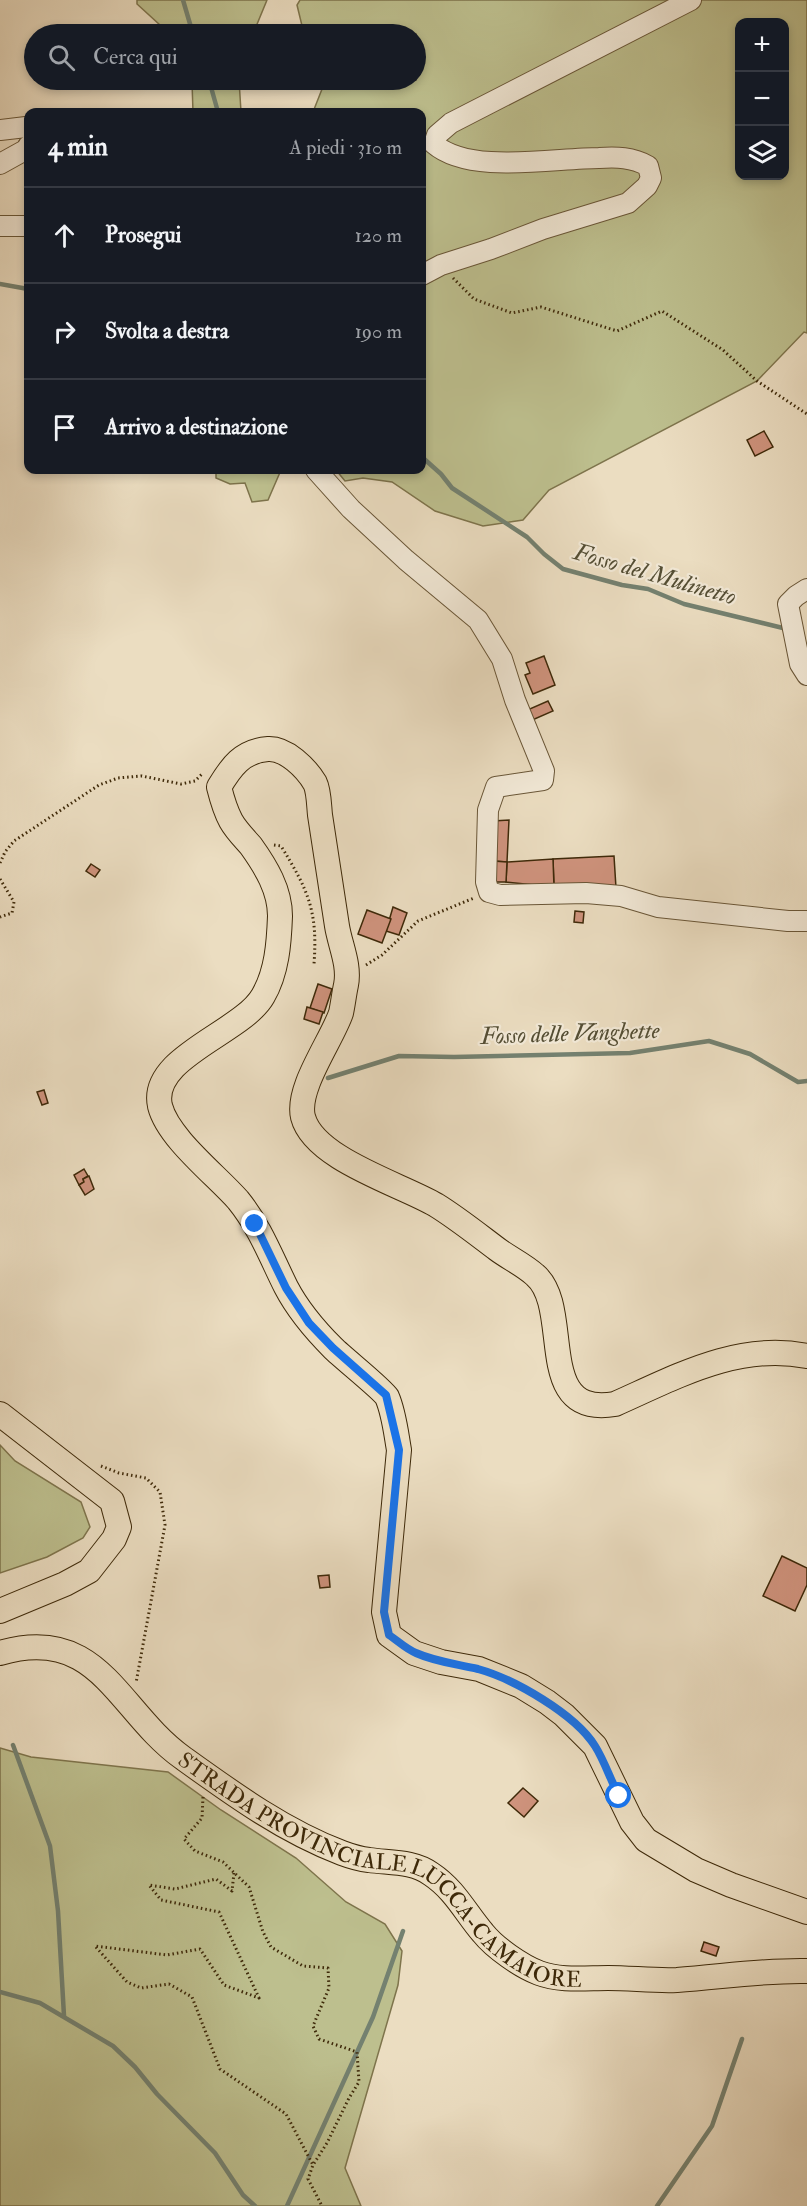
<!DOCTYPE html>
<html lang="it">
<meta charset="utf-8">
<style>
:root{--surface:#171b24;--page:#20242c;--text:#f1f3f6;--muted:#9ea1a6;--line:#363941}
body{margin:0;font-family:"IM FELL Double Pica",serif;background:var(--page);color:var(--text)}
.controls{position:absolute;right:18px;top:18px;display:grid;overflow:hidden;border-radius:12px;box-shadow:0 3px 9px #0003}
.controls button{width:54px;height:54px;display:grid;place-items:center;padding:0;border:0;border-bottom:2px solid var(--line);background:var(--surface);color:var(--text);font:30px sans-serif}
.stop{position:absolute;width:18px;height:18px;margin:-14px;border:4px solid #1a73e8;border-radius:50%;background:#fff}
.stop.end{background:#1a73e8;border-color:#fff;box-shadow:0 2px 6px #0008}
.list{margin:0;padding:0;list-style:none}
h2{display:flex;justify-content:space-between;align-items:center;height:78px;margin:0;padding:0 24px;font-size:26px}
h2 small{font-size:20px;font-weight:400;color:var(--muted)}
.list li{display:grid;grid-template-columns:39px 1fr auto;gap:18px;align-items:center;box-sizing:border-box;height:96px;padding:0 24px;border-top:2px solid var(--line)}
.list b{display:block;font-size:22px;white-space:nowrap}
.list em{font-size:20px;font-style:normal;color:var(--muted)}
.icon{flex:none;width:33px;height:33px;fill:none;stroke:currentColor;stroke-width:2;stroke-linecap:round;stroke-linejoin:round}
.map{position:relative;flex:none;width:807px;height:2206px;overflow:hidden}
.search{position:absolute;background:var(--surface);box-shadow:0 3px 9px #0003;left:24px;top:24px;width:402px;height:66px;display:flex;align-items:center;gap:15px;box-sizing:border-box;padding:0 21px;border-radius:33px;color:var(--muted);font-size:22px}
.panel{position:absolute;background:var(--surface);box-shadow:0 3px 9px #0003;left:24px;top:108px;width:402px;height:366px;border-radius:12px}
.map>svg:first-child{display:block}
</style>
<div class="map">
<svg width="807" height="2206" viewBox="0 0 807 2206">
<rect width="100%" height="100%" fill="#ebddc1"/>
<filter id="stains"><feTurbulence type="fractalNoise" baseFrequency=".00333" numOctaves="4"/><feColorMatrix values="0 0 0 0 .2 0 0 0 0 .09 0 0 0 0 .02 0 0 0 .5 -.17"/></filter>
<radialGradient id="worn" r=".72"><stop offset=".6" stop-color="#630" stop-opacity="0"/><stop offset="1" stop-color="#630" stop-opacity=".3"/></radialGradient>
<g fill="#bdbf8e" stroke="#7e744c" stroke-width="1.5" fill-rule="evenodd">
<polygon points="137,0 267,0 253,34 164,34 161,26 137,4"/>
<path d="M 300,0 L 807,0 L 807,333 L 804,332 L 757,381 L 549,490 L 523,520 L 483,526 L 435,511 L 392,482 L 363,478 L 345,481 L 336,470 L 422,470 L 422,112 L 313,112 L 324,84 L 322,80 L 416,80 L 416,34 L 304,34 L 297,5 ZM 740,22 L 784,22 L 784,176 L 740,176 Z"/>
<polygon points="190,80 239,80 241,112 193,112 192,82"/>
<polygon points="216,470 281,470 268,500 252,502 245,483 230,484 216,478"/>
<polygon points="0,1445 15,1461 81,1502 90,1527 83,1538 47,1557 0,1573"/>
<polygon points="0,1748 31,1757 168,1772 221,1810 296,1858 346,1902 385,1924 402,1951 398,1985 345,2168 361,2206 0,2206"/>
</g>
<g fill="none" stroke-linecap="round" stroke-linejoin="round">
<g stroke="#748170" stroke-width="4.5">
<polyline points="183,0 193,34"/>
<polyline points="209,80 218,112"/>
<polyline points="0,284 28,289"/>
<polyline points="422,457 441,474 452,488 527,537 544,554 563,569 622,585 648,589 684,604 787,629"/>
<polyline points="328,1078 399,1056 454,1057 630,1053 709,1041 750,1054 798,1082 807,1081"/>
<polyline points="13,1745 50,1846 58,1911 64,2016"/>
<polyline points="0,1992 40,2003 113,2046 135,2067 157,2094 215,2153 243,2195 255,2206"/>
<polyline points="287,2206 373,2017 403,1931"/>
<polyline points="657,2206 712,2126 742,2039"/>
</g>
</g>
<g fill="#cf937d" stroke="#3e2909" stroke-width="1.5">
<polygon points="764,431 773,447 755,456 747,440"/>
<polygon points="544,656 555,685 533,694 525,675 530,673 526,663"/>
<polygon points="548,701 553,711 530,721 525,711"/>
<polygon points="509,820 507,862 493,861 493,821"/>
<polygon points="614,856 616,888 554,887 553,859"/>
<polygon points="553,859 554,887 506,882 507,862"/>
<polygon points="493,861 507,862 506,882 491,882"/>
<polygon points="91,864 100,870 95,877 86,871"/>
<polygon points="393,907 407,913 399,935 386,931"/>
<polygon points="367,910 391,919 382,943 358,934"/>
<polygon points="575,911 584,912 583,923 574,922"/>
<polygon points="318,984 332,989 324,1013 310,1008"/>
<polygon points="307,1007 323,1012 319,1024 304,1019"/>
<polygon points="44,1090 48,1103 42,1105 37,1092"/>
<polygon points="84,1169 88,1176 83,1179 84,1182 79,1185 74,1175"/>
<polygon points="89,1176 94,1189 85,1195 79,1185 84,1182 83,1179"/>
<polygon points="782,1556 807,1568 807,1585 795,1611 763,1596"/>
<polygon points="329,1575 330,1587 320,1588 318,1576"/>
<polygon points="523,1788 538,1801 524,1817 508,1803"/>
<polygon points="704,1942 719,1947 716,1956 701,1951"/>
</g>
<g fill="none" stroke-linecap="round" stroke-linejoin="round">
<defs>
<g id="minor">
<polyline points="0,130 26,127 28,129"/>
<polyline points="0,164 27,149 28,146"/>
<polyline points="0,226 28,226"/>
<path d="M 422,275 L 441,265 L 491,249 L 543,229 L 628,203 L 647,186 L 651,178 L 648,166 C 632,157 617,157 599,158 C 553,158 470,175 434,144 L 437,135 L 451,123 L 691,0"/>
<polyline points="316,470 351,509 406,560 478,620 502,659 515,700 544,771 543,780 496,787 488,810 486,882 489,892 500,895 586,893 621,896 658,907 788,921 807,921"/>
<polyline points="807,589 796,596 788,604 800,664 807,675"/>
</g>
<g id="major">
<path d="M 807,1356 C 738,1342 676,1377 615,1404 C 532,1418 574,1308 535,1275 C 524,1265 509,1258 497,1249 C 477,1234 457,1218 436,1205 C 400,1184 314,1159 303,1117 C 296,1088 332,1040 341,1013 C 343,1004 344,994 346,985 C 350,965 340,945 337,926 C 331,889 326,852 320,815 C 319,806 319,791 315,783 C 306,768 286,748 268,749 C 242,751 231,767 219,787 C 222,799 225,810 231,821 C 236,830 244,838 251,846 C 266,867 280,890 280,916 C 279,943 277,972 263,996 C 242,1033 149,1057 160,1106 C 168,1138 216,1175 238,1200 C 260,1227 271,1257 286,1287 C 298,1310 315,1330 333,1348 C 343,1358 382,1389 387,1397 C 394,1413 396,1433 399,1450 L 384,1612 L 389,1635 L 414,1653 L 441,1662 L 479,1669 L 521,1686 L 547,1702 L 564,1715 L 595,1746 L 632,1822 L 646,1840 L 696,1870 L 731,1885 L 807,1912"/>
<polyline points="0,1414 112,1501 119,1527 114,1539 89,1571 65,1584 0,1611"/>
<path id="s1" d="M 0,1653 C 100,1624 117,1711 183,1758 C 233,1794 284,1831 342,1853 C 350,1856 360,1859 369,1860 C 390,1863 413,1861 431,1874 C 455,1890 465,1912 483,1933 C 495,1948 521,1966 539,1973 C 560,1981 585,1978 608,1978 C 631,1978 654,1981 677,1980 C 721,1977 763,1970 807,1971"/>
</g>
</defs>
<use href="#minor" stroke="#695637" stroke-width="22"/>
<use href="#major" stroke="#3e2909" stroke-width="26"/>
<g stroke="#3e2909" stroke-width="3" stroke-dasharray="1.5 3" stroke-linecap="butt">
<polyline points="453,278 474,299 512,313 541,307 617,331 662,311 723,350 757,381 807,414"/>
<path d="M 274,845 L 281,846 C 308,890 318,911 314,964"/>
<polyline points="0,863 5,852 14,841 99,785 118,778 142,776 181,784 195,781 203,773"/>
<polyline points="0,879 14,902 12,913 0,917"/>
<polyline points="366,965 382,955 418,921 474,898"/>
<polyline points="101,1466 119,1473 146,1478 160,1492 165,1525 136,1683"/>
<polyline points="203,1797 202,1818 184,1839 195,1851 223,1862 249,1887 263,1932 271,1947 303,1966 328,1968 329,1988 313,2026 319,2039 357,2052 359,2082 349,2098 327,2143 313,2165 308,2179 322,2206"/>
<polyline points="234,1873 232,1891 216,1879 175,1889 149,1885 161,1900 219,1912 259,1998 224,1985 200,1949 167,1955 95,1946 127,1982 141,1988 169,1984 192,1997 220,2069 286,2114 313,2165"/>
</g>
<use href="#minor" stroke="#f2e9d7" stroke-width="20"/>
<use href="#major" stroke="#ebddc1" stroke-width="24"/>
</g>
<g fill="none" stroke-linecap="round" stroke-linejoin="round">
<path stroke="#1a73e8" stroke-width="8" d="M 255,1224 L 286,1288 L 309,1323 L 333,1348 L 386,1395 L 399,1450 L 384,1612 L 389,1635 C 398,1641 406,1649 416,1653 C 436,1662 457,1664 478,1669 C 514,1679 575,1714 595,1746 C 604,1760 611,1781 619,1796"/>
</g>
<g text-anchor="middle" stroke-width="4.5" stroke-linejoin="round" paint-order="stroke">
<g font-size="22" fill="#3e2909" stroke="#f2e9d7">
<text dy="8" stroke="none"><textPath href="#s1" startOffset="460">STRADA PROVINCIALE LUCCA-CAMAIORE</textPath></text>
</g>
<g font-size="24" font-style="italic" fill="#544e34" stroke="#f2e9d7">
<text transform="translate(655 574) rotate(16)" y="8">Fosso del Mulinetto</text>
<text transform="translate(570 1033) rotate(-2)" y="8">Fosso delle Vanghette</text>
</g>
</g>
<rect width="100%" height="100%" filter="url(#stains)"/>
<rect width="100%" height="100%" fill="url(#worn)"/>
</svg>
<div class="controls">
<button>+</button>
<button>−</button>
<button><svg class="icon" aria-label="layers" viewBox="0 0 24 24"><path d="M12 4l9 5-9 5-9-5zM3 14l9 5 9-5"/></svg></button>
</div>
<div class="stop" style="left:619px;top:1796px"></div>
<div class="stop end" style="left:255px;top:1224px"></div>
<div class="search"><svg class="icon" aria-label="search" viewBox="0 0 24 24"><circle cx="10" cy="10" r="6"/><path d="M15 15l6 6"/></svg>Cerca qui</div>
<section class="panel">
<h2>4 min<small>A piedi · 310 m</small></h2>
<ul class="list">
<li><svg class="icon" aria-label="ahead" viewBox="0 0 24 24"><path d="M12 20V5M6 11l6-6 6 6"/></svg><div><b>Prosegui</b></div><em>120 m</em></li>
<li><svg class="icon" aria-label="right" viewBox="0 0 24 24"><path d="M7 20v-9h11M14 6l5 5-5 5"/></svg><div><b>Svolta a destra</b></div><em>190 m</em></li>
<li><svg class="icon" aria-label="arrive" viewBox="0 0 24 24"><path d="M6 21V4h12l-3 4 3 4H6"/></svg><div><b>Arrivo a destinazione</b></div></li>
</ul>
</section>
</div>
